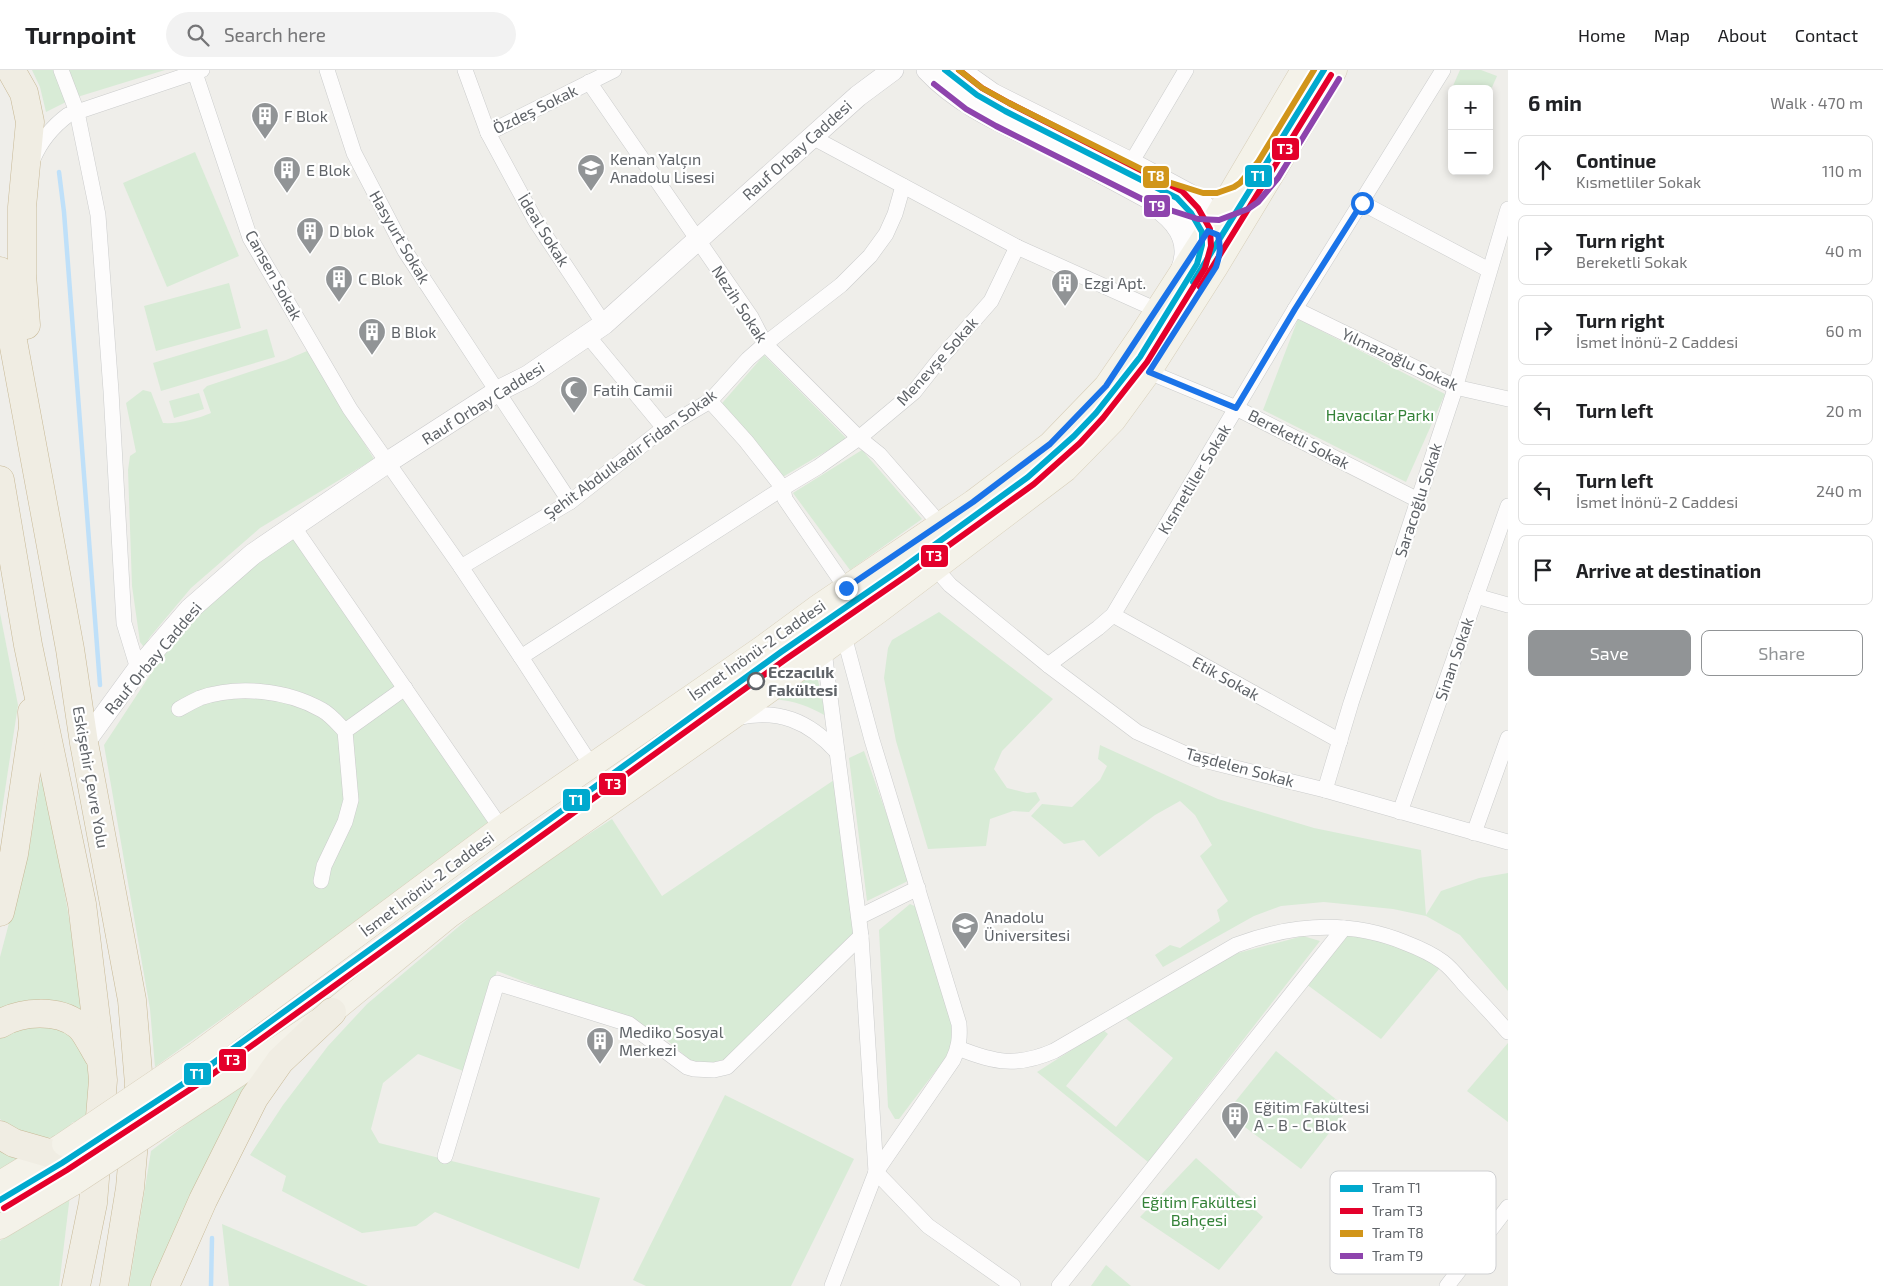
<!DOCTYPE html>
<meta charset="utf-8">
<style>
:root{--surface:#fff;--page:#f2f2f2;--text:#202124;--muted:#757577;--line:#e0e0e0;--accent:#919496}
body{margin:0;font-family:"Exo 2",sans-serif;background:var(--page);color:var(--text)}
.controls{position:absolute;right:15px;top:15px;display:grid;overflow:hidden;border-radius:8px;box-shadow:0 2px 8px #0003}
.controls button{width:45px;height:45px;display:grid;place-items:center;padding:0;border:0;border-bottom:1px solid var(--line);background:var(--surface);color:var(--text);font:25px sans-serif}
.stop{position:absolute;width:15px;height:15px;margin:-11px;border:4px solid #1a73e8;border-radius:50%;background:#fff}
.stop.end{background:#1a73e8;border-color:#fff;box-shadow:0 1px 5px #0008}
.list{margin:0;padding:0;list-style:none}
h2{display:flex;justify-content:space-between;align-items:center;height:65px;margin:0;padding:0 20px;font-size:21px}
h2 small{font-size:16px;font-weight:400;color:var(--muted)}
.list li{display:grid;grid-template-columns:32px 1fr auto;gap:15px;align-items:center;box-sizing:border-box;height:70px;margin:0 10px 10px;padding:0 10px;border:1px solid var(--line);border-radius:8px}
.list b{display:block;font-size:19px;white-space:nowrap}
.list p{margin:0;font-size:16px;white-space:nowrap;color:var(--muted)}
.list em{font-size:16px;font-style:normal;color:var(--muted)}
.actions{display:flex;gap:10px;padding:15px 20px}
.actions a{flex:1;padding:11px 0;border:1px solid var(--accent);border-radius:8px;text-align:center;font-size:18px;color:var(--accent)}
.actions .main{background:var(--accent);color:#fff}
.icon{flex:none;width:28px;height:28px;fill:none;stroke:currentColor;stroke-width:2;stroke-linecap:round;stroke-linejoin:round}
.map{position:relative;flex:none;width:1508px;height:1216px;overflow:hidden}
header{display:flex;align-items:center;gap:30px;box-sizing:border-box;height:70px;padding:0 25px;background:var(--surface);border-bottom:1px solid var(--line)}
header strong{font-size:24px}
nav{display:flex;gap:28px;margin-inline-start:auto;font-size:18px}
.search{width:350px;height:45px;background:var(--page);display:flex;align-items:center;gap:12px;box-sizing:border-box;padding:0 18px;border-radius:28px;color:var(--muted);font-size:19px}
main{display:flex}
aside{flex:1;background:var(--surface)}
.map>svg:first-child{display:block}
</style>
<header>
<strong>Turnpoint</strong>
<div class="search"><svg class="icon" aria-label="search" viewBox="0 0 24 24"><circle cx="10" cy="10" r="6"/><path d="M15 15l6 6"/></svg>Search here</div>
<nav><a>Home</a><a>Map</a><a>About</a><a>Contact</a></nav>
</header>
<main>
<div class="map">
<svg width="1508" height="1216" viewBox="0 0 1508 1216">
<rect width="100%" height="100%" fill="#efeeea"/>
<g fill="#d8ebd6">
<polygon points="32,0 55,0 66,32 46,42 40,17"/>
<polygon points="64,0 165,0 74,28"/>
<polygon points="1460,0 1481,0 1497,6 1489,24 1489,19 1452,18"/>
<polygon points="195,82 239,186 167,217 123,113"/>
<polygon points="229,213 241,258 156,281 144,236"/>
<polygon points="1298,249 1445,324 1406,412 1263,340"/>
<polygon points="267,259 275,287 161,321 153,293"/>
<path d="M 307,281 L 374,389 L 260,458 L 191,518 L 150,567 L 144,577 L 140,572 L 132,516 L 128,400 L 130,386 L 136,382 L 126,333 L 143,320 L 151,322 L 163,353 C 180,354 196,349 211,343 L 203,320 L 207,316 L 286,290 Z"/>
<polygon points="764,285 847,369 781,408 717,339"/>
<polygon points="199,323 204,339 174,348 169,331"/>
<polygon points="862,380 922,449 850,500 793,423"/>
<polygon points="292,465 491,755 155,997 150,939 104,675 165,582 208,531"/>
<polygon points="939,542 1053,629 1002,681 994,699 1007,718 1027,723 1036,722 1040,730 1029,742 1013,741 990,749 986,776 928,779 896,671 884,608 888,578 892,570"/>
<polygon points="0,543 18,635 0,753"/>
<path d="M 811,605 L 817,606 L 826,646 C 809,636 794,631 774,629 Z"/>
<polygon points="1100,675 1218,729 1314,758 1421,780 1426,845 1441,821 1479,808 1508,803 1508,921 1460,865 1426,846 1393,839 1324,832 1281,836 1254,846 1163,897 1155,885 1170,875 1180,878 1220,851 1217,840 1228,831 1200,786 1212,775 1195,745 1180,731 1155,745 1099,787 1084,770 1064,774 1031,746 1042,734 1072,737 1100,710 1107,696 1098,689"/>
<polygon points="864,681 910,810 867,831 849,688"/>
<polygon points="43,695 86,949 0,948 0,887 30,774"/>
<polygon points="834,710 854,863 727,989 704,995 690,990 661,965 497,901 466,1002 418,984 383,1013 371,1059 379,1073 600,1128 579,1199 435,1142 416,1156 362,1163 282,1121 286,1106 250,1085 283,1035 328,976 367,934 502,820 612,749 662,826"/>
<polygon points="910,834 921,839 954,948 953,978 899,1049 895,1049 888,1037 879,860"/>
<polygon points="1344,858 1444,893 1381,969 1302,911"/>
<polygon points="1303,866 1320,871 1148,1092 1037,1002 1103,960 1108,964 1066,1016 1116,1057 1173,988 1123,946 1238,883"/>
<path d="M 66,956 L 89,981 L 90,1044 L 77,1053 L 73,1052 C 70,1055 66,1061 63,1063 C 46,1076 13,1059 0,1049 L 0,966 L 11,958 Z"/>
<polygon points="1508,973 1508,1052 1467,1021"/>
<polygon points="1276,981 1348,1039 1301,1099 1226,1043"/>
<polygon points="265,994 156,1216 129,1216 151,1081"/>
<polygon points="725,1025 854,1089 791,1216 646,1216 633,1210"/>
<polygon points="0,1070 29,1084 0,1101"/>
<polygon points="1196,1088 1263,1147 1219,1200 1140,1147"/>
<polygon points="70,1125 59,1216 0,1216 0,1171"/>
<polygon points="222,1154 368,1216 229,1216"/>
<polygon points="1106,1195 1131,1216 1091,1216"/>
</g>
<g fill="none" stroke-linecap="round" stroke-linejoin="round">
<g stroke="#bfe0f9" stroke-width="4.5">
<polyline points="59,102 64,142 100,615"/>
<polyline points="211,1216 212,1168"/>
</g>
<defs>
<g id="street">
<polyline points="61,0 77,42 98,145 111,321 124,553 138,599"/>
<polyline points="194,0 250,168 350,339 461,497 570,432 664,358 710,331 748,289 765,274 841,215 870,186 886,164 895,144 903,116"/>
<polyline points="327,0 354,83 405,181 570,432"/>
<polyline points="465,0 488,63 614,0"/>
<polyline points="589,12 751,247 765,274 859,368 879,384 940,454"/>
<polyline points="488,63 535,150 604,254"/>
<polyline points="812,67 1017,177 1157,240"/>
<path d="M 33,89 C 41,70 52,57 68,45 L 202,0"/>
<polyline points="1131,93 1186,0"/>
<polyline points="1362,133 1489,200"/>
<polyline points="1295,239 1455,317 1508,329"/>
<polyline points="588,266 664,358"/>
<polyline points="1149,302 1236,338 1418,430"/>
<polyline points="710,331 746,371 783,418 785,429 846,518"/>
<polyline points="293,456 501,758"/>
<polyline points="461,497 521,587 783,418 818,397 859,368 914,322 940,289 991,231 1017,177"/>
<polyline points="936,499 950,515 1048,595 1137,662 1195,688 1325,720 1508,772"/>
<polyline points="1476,526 1508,535"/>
<polyline points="1113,545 1340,671"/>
<polyline points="824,581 861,866 876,1102"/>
<polyline points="521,587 591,695"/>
<polyline points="1048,595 1098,558 1113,545 1295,239 1443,0"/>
<path d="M 179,639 C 186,635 193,631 200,628 C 238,615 287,620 322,640 C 331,645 338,654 345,661"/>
<path d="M 736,648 C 778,638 809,651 837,682"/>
<polyline points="1325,720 1351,633 1453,325 1508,139"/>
<polyline points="1400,742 1508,436"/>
<polyline points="1474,763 1508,668"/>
<polyline points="321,811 324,796 345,752 351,730 345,661 405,618"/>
<polyline points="859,847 918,818"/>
<path d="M 958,978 C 995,993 1017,997 1054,981 L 1236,875 C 1292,854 1350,850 1406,873 C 1419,878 1432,884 1443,892 C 1451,898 1458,907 1464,914 C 1479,930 1494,946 1508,962"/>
<polyline points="445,1086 497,913 629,954 687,997 694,999 714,1000 727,997 861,866"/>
<polyline points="876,1102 928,1156 1013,1216"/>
<path d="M 832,1216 L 876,1102 L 953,990 C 959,977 960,968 959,954 L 872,670 L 844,566"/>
<polyline points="1059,1216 1344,858"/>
<polyline points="1447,1216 1508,1137"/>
</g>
<g id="secondary">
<path d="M 927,0 C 963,39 1018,59 1064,83 C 1114,109 1163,136 1212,163 C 1225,168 1232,164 1241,155"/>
<polyline points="959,0 993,24 1131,93 1196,128 1208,140 1218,165"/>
<path d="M 1162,141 C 1182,157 1191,176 1181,201"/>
<polyline points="84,673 138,599 190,539 253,484 388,392 498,321 528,306 604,254 858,26 893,0"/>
</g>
<g id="primary">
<polyline points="197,984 501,758 762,578 819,536 973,432 1050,374 1106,316 1141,265 1208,161 1303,0"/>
<polyline points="209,1024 332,942 449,846 730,649 879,541 1065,400 1114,350 1149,302 1216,197 1335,0"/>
<polyline points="0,1113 61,1076"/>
<polyline points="0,1157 74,1113"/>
</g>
<g id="highway">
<polyline points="11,0 24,23 30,52 22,137 22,205 26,255"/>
<polyline points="0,201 70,579 84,673 132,930 139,1014 130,1118 114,1216"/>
<polyline points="0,410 28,575 82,834 101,989 103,1010 93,1133 76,1216"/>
<polyline points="0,842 14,784 33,657 32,642"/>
<path d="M 0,954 C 21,941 58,939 78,955 C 85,960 93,977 98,985"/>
<polyline points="0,1065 14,1073 49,1083"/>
<polyline points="165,1216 203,1130 254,1028 280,991 332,942"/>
</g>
</defs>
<use href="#street" stroke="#cbcccc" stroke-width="16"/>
<use href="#secondary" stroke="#cacacb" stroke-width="22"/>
<use href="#primary" stroke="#d7ceb8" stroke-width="25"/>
<use href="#highway" stroke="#c8b996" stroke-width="29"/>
<use href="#street" stroke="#fdfcfc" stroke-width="15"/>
<use href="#secondary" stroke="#fdfcfc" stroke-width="21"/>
<use href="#primary" stroke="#f4f2e9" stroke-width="24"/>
<use href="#highway" stroke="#f0ede3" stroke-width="28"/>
<defs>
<g id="primary-bridge">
<polyline points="64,1074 197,984"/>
<polyline points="74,1113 209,1024"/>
</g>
</defs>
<use href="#primary-bridge" stroke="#d7ceb8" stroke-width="25" stroke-linecap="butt"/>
<use href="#primary-bridge" stroke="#f4f2e9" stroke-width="24"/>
<defs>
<g id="tram-1">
<polyline points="1193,212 1324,0"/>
<polyline points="0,1130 62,1093 198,1004 781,582 904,497 1028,407 1074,366 1096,343 1140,287 1197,194 1202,175 1202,162 1191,143 1177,128 1005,41 977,25 945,0"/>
</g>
<g id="tram-2">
<polyline points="1200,217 1331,5"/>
<polyline points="4,1138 67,1100 203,1011 786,589 909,504 1034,414 1080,373 1103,348 1147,292 1205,198 1211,176 1210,159 1198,138 1182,121 1009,33 982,18 959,0"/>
</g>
<polyline id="tram-3" points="959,0 982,18 1009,33 1165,111 1203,123 1217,123 1234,117 1240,113 1258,92 1314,0"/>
<polyline id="tram-4" points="934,14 966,39 996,56 1154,135 1198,149 1219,150 1248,139 1258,132 1278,108 1339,9"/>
</defs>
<use href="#tram-1" stroke="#fff" stroke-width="10"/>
<use href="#tram-2" stroke="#fff" stroke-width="10"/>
<use href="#tram-3" stroke="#fff" stroke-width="10"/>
<use href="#tram-4" stroke="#fff" stroke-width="10"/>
<use href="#tram-1" stroke="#00a9ce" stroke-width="6"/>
<use href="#tram-2" stroke="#e4002b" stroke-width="6"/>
<use href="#tram-3" stroke="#d1951a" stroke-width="6"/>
<use href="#tram-4" stroke="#8e44ad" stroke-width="6"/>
</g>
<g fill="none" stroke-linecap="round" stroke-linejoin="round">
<path stroke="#1a73e8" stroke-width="6" d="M 846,518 L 973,432 L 1050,374 L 1106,316 L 1208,161 L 1218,165 C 1221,177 1220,185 1216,197 L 1149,302 L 1236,338 L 1295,239 L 1362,133"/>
</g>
<defs>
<symbol id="building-pin" viewBox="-11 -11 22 30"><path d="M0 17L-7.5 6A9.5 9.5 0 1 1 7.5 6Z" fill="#919496" stroke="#fff"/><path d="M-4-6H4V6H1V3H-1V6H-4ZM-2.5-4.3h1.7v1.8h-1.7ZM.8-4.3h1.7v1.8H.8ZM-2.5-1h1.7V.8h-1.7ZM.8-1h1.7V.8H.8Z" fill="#fff"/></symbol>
<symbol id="school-pin" viewBox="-11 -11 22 30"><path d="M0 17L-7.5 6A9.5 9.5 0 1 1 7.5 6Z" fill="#919496" stroke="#fff"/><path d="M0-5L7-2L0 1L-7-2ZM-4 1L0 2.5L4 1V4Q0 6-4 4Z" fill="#fff"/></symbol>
<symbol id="mosque-pin" viewBox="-11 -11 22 30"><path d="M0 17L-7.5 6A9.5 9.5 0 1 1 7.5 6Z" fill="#919496" stroke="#fff"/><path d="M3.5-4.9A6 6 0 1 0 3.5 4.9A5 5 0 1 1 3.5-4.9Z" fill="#fff"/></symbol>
<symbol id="university-pin" viewBox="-11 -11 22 30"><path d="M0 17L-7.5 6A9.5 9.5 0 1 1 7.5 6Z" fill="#919496" stroke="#fff"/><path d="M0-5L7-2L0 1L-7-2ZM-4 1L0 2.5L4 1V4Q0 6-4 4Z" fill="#fff"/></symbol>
</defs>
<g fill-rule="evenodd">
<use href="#building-pin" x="249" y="30" width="32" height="43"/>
<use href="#school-pin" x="575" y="82" width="32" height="43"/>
<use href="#building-pin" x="271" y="84" width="32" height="43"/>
<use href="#building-pin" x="294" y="145" width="32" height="43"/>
<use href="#building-pin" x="323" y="193" width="32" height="43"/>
<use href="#building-pin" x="1049" y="197" width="32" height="43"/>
<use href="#building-pin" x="356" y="246" width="32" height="43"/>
<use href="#mosque-pin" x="558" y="304" width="32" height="43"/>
<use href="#university-pin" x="949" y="840" width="32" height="43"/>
<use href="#building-pin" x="584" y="955" width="32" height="43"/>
<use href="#building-pin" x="1219" y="1030" width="32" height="43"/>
</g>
<circle fill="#fff" stroke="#5f6368" stroke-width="2.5" cx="756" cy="611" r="8"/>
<g text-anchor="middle" stroke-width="4.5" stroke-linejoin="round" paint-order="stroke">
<g font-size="16" fill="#5f6368" stroke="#fff">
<text transform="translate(535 39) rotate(-26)" y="6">Özdeş Sokak</text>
<text transform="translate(797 80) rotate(-42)" y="6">Rauf Orbay Caddesi</text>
<text transform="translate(544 160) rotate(58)" y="6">İdeal Sokak</text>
<text transform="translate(400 167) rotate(60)" y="6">Hasyurt Sokak</text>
<text transform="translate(274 205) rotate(61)" y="6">Cansen Sokak</text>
<text transform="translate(740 234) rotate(57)" y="6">Nezih Sokak</text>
<text transform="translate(1400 289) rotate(25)" y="6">Yılmazoğlu Sokak</text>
<text transform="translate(937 291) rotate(-48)" y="6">Menevşe Sokak</text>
<text transform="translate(483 333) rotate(-32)" y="6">Rauf Orbay Caddesi</text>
<text transform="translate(1299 369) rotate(27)" y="6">Bereketli Sokak</text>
<text transform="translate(630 384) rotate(-36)" y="6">Şehit Abdulkadir Fidan Sokak</text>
<text transform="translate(1194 409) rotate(-59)" y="6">Kısmetliler Sokak</text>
<text transform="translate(1418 430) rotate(-72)" y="6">Saracoğlu Sokak</text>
<text transform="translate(757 580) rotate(-35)" y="6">İsmet İnönü-2 Caddesi</text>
<text transform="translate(153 588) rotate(-50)" y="6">Rauf Orbay Caddesi</text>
<text transform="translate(1454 589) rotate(-71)" y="6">Sinan Sokak</text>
<text transform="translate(1226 608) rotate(29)" y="6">Etik Sokak</text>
<text transform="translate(1240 697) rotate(15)" y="6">Taşdelen Sokak</text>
<text transform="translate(91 707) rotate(80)" y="6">Eskişehir Çevre Yolu</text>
<text transform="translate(427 814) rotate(-37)" y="6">İsmet İnönü-2 Caddesi</text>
</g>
<g font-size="16" fill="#5f6368" stroke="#fff" text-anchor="start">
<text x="284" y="52">F Blok</text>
<text x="610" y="95">Kenan Yalçın<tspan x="610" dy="18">Anadolu Lisesi</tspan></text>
<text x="306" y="106">E Blok</text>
<text x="329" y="167">D blok</text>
<text x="358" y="215">C Blok</text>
<text x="1084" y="219">Ezgi Apt.</text>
<text x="391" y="268">B Blok</text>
<text x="593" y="326">Fatih Camii</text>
<text x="984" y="853">Anadolu<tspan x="984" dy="18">Üniversitesi</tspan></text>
<text x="619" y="968">Mediko Sosyal<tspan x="619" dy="18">Merkezi</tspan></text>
<text x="1254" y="1043">Eğitim Fakültesi<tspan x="1254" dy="18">A - B - C Blok</tspan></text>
</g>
<g font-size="16" fill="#348238" stroke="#fff">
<text x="1380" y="351">Havacılar Parkı</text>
<text x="1199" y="1138">Eğitim Fakültesi<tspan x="1199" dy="18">Bahçesi</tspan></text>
</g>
<g font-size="16" font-weight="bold" fill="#5f6368" stroke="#fff" text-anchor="start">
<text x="768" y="608">Eczacılık<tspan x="768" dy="18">Fakültesi</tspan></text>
</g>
</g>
<rect x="1330" y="1101" width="166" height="103" rx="8" fill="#fff" stroke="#cfd0d2" stroke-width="1"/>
<rect x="1340" y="1115" width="23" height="7" fill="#00a9ce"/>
<rect x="1340" y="1138" width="23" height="6" fill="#e4002b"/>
<rect x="1340" y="1160" width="23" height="7" fill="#d1951a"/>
<rect x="1340" y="1183" width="23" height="6" fill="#8e44ad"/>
<g font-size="14" fill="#5f6368">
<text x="1372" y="1123">Tram T1</text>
<text x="1372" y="1146">Tram T3</text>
<text x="1372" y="1168">Tram T8</text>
<text x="1372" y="1191">Tram T9</text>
</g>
<g stroke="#fff" stroke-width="2">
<rect x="1271" y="67" width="29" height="24" rx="5" fill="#e4002b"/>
<rect x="1244" y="94" width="29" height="24" rx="5" fill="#00a9ce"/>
<rect x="1142" y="95" width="28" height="24" rx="5" fill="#d1951a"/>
<rect x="1143" y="124" width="28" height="24" rx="5" fill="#8e44ad"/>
<rect x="920" y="474" width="29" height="24" rx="5" fill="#e4002b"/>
<rect x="598" y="702" width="29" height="24" rx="5" fill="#e4002b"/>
<rect x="562" y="718" width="29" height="24" rx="5" fill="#00a9ce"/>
<rect x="218" y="978" width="29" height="24" rx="5" fill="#e4002b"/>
<rect x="183" y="992" width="29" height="24" rx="5" fill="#00a9ce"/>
</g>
<g font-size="14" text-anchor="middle" font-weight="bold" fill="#fff">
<text x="1285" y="84">T3</text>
<text x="1258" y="111">T1</text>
<text x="1156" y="111">T8</text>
<text x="1157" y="141">T9</text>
<text x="934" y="491">T3</text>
<text x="613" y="719">T3</text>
<text x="576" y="735">T1</text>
<text x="232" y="995">T3</text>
<text x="197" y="1009">T1</text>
</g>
</svg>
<div class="controls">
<button>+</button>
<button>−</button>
</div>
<div class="stop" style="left:1362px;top:133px"></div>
<div class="stop end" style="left:846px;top:518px"></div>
</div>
<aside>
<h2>6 min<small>Walk · 470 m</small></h2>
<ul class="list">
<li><svg class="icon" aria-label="ahead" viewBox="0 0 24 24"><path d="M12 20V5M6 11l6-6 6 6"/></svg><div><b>Continue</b><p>Kısmetliler Sokak</p></div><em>110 m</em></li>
<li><svg class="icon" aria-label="right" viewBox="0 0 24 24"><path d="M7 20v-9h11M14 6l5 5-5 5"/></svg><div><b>Turn right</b><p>Bereketli Sokak</p></div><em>40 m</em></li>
<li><svg class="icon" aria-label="right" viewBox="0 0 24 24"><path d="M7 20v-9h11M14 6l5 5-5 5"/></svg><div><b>Turn right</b><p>İsmet İnönü-2 Caddesi</p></div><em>60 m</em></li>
<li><svg class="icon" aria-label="left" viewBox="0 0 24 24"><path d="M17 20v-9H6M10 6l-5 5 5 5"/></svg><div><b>Turn left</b></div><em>20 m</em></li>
<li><svg class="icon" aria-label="left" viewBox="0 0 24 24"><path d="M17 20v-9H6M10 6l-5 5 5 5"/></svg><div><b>Turn left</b><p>İsmet İnönü-2 Caddesi</p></div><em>240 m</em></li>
<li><svg class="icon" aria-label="arrive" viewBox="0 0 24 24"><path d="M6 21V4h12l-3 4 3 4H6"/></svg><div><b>Arrive at destination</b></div></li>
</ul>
<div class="actions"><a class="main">Save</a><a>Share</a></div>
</aside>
</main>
